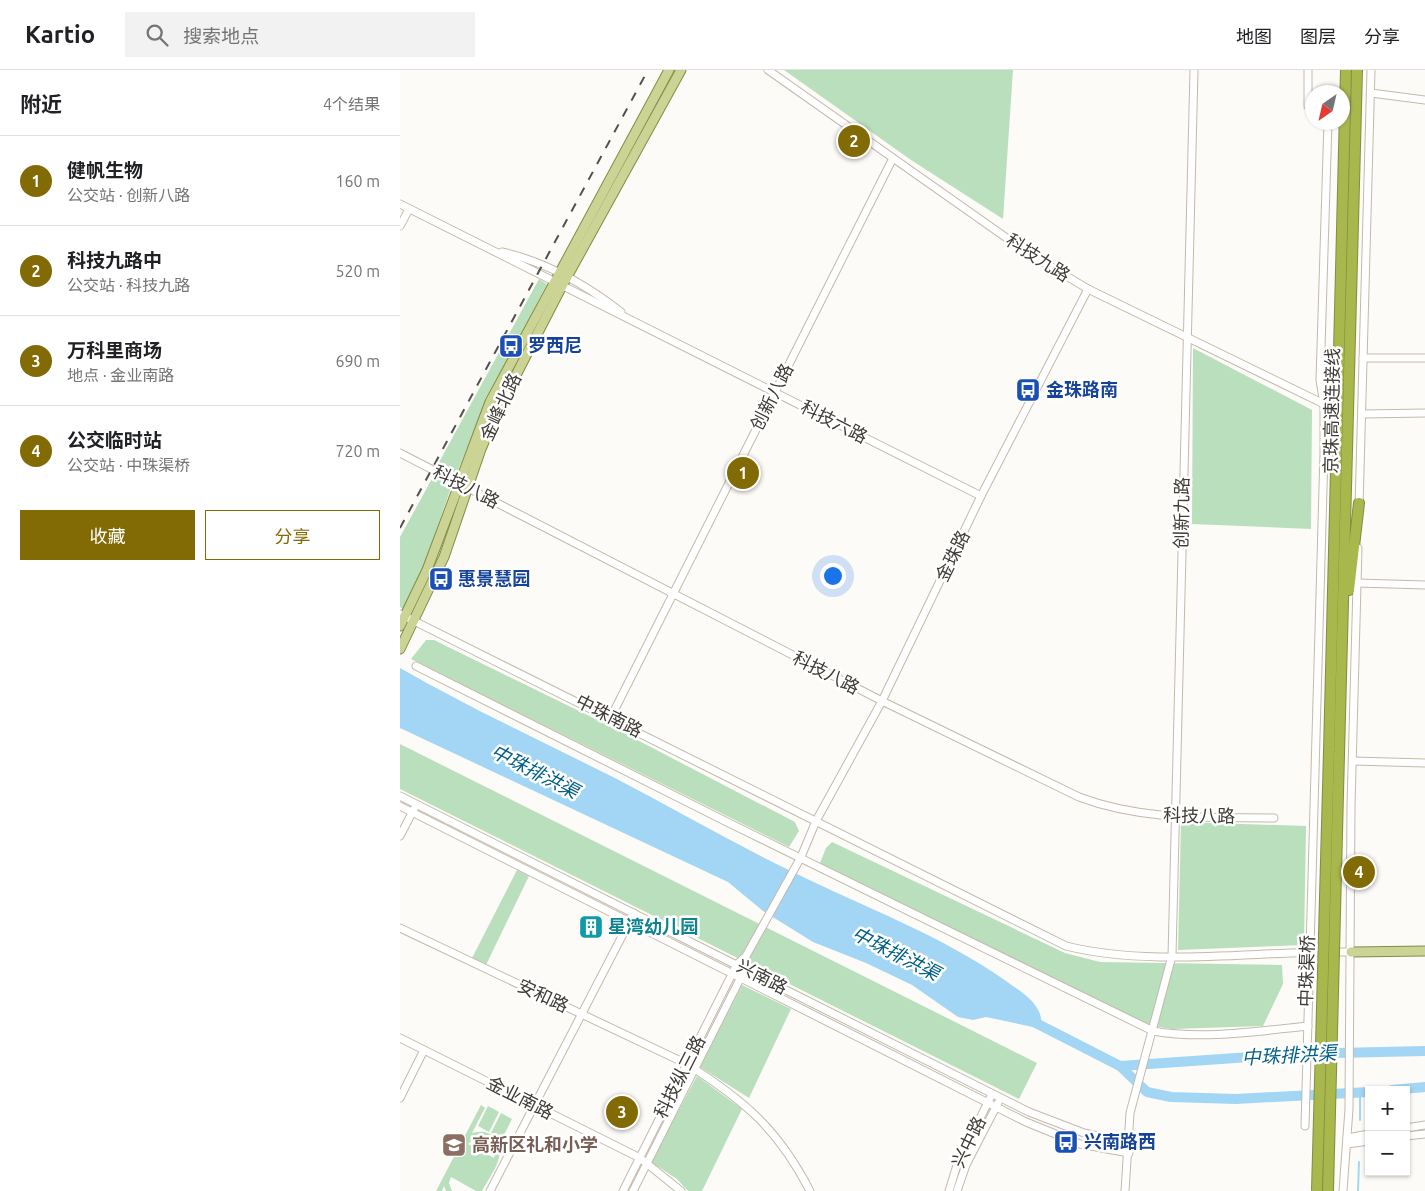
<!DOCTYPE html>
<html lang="zh">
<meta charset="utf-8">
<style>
:root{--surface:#fff;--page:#f2f2f2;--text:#202124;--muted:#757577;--line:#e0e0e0;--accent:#826a04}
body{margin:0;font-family:Ubuntu,"Noto Sans SC",sans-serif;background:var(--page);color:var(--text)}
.controls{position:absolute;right:15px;bottom:15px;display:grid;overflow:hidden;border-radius:0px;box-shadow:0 1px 4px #0004}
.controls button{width:45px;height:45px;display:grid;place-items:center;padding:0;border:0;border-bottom:1px solid var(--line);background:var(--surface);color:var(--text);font:25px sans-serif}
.compass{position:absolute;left:905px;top:15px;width:45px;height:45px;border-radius:50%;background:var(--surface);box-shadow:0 1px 4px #0004;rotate:214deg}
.you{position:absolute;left:432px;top:505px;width:18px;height:18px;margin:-12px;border:4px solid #fff;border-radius:50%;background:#1a73e8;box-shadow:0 0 0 8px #1a73e833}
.badge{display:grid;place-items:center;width:32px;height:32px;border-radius:50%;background:var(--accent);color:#fff;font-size:16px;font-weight:700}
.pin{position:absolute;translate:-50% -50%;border:2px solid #fff;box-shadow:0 1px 5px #0006}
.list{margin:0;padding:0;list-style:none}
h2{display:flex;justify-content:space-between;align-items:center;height:65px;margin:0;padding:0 20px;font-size:21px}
h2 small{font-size:16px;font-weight:400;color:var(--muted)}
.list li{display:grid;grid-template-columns:32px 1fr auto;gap:15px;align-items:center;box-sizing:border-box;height:90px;padding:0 20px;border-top:1px solid var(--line)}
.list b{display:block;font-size:19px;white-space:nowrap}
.list p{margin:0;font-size:16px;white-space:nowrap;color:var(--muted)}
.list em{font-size:16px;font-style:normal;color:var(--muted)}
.actions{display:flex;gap:10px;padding:15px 20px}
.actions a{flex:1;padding:11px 0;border:1px solid var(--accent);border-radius:0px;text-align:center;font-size:18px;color:var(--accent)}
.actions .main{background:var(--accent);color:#fff}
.icon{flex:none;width:28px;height:28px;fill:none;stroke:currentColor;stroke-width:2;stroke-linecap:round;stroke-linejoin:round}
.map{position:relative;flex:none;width:1025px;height:1121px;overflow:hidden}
header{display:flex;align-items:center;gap:30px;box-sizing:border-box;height:70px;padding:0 25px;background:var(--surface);border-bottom:1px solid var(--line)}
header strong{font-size:24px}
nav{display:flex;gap:28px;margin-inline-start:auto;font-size:18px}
.search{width:350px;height:45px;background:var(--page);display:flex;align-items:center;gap:12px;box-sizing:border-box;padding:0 18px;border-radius:0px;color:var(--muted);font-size:19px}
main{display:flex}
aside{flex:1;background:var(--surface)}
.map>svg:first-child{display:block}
</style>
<header>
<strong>Kartio</strong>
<div class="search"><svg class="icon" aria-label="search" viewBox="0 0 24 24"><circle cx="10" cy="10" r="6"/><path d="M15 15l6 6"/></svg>搜索地点</div>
<nav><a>地图</a><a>图层</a><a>分享</a></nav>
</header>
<main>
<aside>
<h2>附近<small>4个结果</small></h2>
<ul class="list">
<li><span class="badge">1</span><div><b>健帆生物</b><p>公交站 · 创新八路</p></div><em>160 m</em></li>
<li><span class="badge">2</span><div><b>科技九路中</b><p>公交站 · 科技九路</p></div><em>520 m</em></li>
<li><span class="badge">3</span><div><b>万科里商场</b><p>地点 · 金业南路</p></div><em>690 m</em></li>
<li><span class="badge">4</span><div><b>公交临时站</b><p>公交站 · 中珠渠桥</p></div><em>720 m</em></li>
</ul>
<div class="actions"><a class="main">收藏</a><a>分享</a></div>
</aside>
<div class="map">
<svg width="1025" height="1121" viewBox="0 0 1025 1121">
<rect width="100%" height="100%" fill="#fdfbf8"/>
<g fill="#b9dfbd" fill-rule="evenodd">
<polygon points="384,0 613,0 603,149 511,90"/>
<polygon points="139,209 147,214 87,329 56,405 37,396"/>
<polygon points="793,278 912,340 911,459 792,454"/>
<polygon points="34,405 52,415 22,501 3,539 0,537 0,467"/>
<polygon points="26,570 34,570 218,660 395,752 399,761 389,777 11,589"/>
<polygon points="0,674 637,993 619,1029 0,719"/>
<polygon points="781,752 906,756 904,875 778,880"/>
<polygon points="432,772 665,883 700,892 882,895 883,914 863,956 772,959 754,956 720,944 420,793 426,778"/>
<polygon points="117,800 129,806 86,895 72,888"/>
<polygon points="342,915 391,939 349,1028 300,997"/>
<polygon points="297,1006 342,1039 302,1121 288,1121 277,1109 251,1092"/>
<path d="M 81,1035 L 85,1038 L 72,1063 C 80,1061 88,1061 94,1067 C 110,1082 90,1106 82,1121 L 76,1121 L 51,1107 L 49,1113 L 52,1121 L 46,1121 L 44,1116 L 42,1121 L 36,1121 ZM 76,1067 C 89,1065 98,1074 94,1088 L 68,1074 Z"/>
<polygon points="88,1036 99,1042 89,1062 78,1056"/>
<polygon points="101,1043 112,1049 102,1069 91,1063"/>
</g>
<path fill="#a3d6f5" d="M 0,598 C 70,638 143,672 215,708 C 275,739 334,774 395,803 C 466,838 541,865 606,911 C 621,922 644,935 641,955 L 633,957 L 586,947 L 573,950 L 558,947 L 512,915 L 466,893 L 413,872 L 363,841 L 328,812 L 0,658 Z"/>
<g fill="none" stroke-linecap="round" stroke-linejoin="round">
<g stroke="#a3d6f5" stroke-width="2">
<polyline points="960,1050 960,1022"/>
<polyline points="958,1121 959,1092"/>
</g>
<g stroke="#a3d6f5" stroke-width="10">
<polyline points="630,950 720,996 893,984 1025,981"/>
<polyline points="720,996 747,1022 771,1027 836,1029 969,1022"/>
<polyline points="992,1020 1025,1017"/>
</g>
<defs>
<g id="minor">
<polyline points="368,0 625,181 688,219 924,334"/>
<polyline points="971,23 1025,30"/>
<polyline points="908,36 908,0"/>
<polyline points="0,134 581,426"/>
<polyline points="0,156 9,139"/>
<path d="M 102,182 C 147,192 185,214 221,242"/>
<polyline points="963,288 1025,288"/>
<polyline points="962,344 1025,343"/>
<path d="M 0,383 L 482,631 L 679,727 C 743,751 807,747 874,748"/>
<polyline points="959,437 971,0"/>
<polyline points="957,513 1025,515"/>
<path d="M 0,544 L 666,876 C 754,898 860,880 951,882"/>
<path d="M 16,596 L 329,753 L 753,961 C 804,970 857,961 908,956"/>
<polyline points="211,647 493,88"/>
<polyline points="953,691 1025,693"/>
<polyline points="0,726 629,1042 684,1063 729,1073"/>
<polyline points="0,736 626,1052 680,1074 729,1083"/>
<polyline points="0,766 14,739"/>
<path d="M 0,858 L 287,994 C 345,1031 378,1059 410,1121"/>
<polyline points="0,968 240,1088 281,1121"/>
<polyline points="0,1028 24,980"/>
<polyline points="905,1056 924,383 924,334 920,310 928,52"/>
<polyline points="1006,1058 1025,1055"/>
<polyline points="1006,1066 1025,1064"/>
<polyline points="947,1068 969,1064"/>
<polyline points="947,1074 969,1071"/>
<polyline points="90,1121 234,843"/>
<polyline points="223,1121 337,894 346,886 401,787 416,751 482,631 581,426 688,219"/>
<polyline points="233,1121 342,905"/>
<polyline points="549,1121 557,1095 592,1024"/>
<polyline points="557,1121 566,1095 598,1033"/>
<polyline points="725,1121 730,1043 772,886 794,0"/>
<polyline points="943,1121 949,1039 951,736 958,478"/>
</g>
<g id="major">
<polyline points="0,556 27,500 90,332 269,0"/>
<polyline points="0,579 44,487 81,379 97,342 162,216 281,0"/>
<polyline points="951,882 1025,881"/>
</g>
<g id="highway">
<polyline points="949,520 959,433"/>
<polyline points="929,681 946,0"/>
<polyline points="939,684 957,0"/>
</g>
</defs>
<use href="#minor" stroke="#c4b9ab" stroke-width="9"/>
<use href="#major" stroke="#838c45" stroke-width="11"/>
<use href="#highway" stroke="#838c45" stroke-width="12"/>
<use href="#minor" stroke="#fff" stroke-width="7"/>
<use href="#major" stroke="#cbd494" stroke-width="9"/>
<use href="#highway" stroke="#a8b84d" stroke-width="10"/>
<polyline stroke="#54504b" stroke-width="2" stroke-dasharray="9 9" stroke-linecap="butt" points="0,458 248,0"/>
<defs>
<g id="highway-bridge">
<polyline points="917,1121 929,681"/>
<polyline points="928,1121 939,684"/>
</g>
</defs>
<use href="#highway-bridge" stroke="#838c45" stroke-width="12" stroke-linecap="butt"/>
<use href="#highway-bridge" stroke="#a8b84d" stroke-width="10"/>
</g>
<defs>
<symbol id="bus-square" viewBox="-11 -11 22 22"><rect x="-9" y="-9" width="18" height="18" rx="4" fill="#1a4fb4" stroke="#fff"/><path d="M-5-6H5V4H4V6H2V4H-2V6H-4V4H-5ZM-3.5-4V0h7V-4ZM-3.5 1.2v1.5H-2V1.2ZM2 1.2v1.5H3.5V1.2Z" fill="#fff"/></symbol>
<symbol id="building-square" viewBox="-11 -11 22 22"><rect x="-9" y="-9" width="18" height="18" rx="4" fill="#0f9aa8" stroke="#fff"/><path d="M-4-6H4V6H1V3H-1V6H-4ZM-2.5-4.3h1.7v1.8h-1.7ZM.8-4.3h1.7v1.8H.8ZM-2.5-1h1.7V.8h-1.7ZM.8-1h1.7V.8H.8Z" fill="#fff"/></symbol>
<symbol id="school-square" viewBox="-11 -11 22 22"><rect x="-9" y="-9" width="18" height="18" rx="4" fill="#8d6e63" stroke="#fff"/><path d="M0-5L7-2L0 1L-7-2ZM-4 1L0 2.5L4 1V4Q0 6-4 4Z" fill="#fff"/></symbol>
</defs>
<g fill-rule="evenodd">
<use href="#bus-square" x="97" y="262" width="28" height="28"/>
<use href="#bus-square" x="614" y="306" width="28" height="28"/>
<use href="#bus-square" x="27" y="495" width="28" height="28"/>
<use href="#building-square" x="177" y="843" width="28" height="28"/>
<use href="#bus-square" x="652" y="1058" width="28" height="28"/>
<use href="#school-square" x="40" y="1061" width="28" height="28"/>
</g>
<g text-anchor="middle" stroke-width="5" stroke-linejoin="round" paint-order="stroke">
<g font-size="18" fill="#3f3b36" stroke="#fff">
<text transform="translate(638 188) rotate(33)" y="6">科技九路</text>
<text transform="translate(372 327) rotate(-63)" y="6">创新八路</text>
<text transform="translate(101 337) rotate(-65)" y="6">金峰北路</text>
<text transform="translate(932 341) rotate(-89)" y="6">京珠高速连接线</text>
<text transform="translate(434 352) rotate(27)" y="6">科技六路</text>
<text transform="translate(66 417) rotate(27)" y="6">科技八路</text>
<text transform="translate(782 443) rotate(-89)" y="6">创新九路</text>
<text transform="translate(553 486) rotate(-64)" y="6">金珠路</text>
<text transform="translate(426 603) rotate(27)" y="6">科技八路</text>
<text transform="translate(209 646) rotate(27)" y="6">中珠南路</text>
<text transform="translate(799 746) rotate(1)" y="6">科技八路</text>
<text transform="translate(907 901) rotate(-88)" y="6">中珠渠桥</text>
<text transform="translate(362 907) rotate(27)" y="6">兴南路</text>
<text transform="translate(143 926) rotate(25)" y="6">安和路</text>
<text transform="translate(280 1007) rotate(-63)" y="6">科技纵三路</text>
<text transform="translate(120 1028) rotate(27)" y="6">金业南路</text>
<text transform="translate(569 1072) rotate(-64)" y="6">兴中路</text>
</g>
<g font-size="18" font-weight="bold" fill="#164399" stroke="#fff" text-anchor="start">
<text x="128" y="282">罗西尼</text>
<text x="646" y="326">金珠路南</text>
<text x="58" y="515">惠景慧园</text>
<text x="684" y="1078">兴南路西</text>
</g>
<g font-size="18" font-weight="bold" fill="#0d838f" stroke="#fff" text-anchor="start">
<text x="208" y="863">星湾幼儿园</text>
</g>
<g font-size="18" font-weight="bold" fill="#785e54" stroke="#fff" text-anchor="start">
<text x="72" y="1081">高新区礼和小学</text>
</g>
<g font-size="19" font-style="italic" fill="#005f86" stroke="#fff">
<text transform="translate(135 701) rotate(27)" y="7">中珠排洪渠</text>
<text transform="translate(496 883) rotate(27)" y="7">中珠排洪渠</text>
<text transform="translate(889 985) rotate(-3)" y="7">中珠排洪渠</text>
</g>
</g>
</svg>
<div class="controls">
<button>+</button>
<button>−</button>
</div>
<svg class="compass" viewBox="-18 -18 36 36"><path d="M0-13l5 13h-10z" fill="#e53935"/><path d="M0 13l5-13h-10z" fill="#757577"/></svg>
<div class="you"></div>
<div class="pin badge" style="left:343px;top:403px">1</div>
<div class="pin badge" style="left:454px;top:71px">2</div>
<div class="pin badge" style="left:222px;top:1042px">3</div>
<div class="pin badge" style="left:959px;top:802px">4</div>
</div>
</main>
